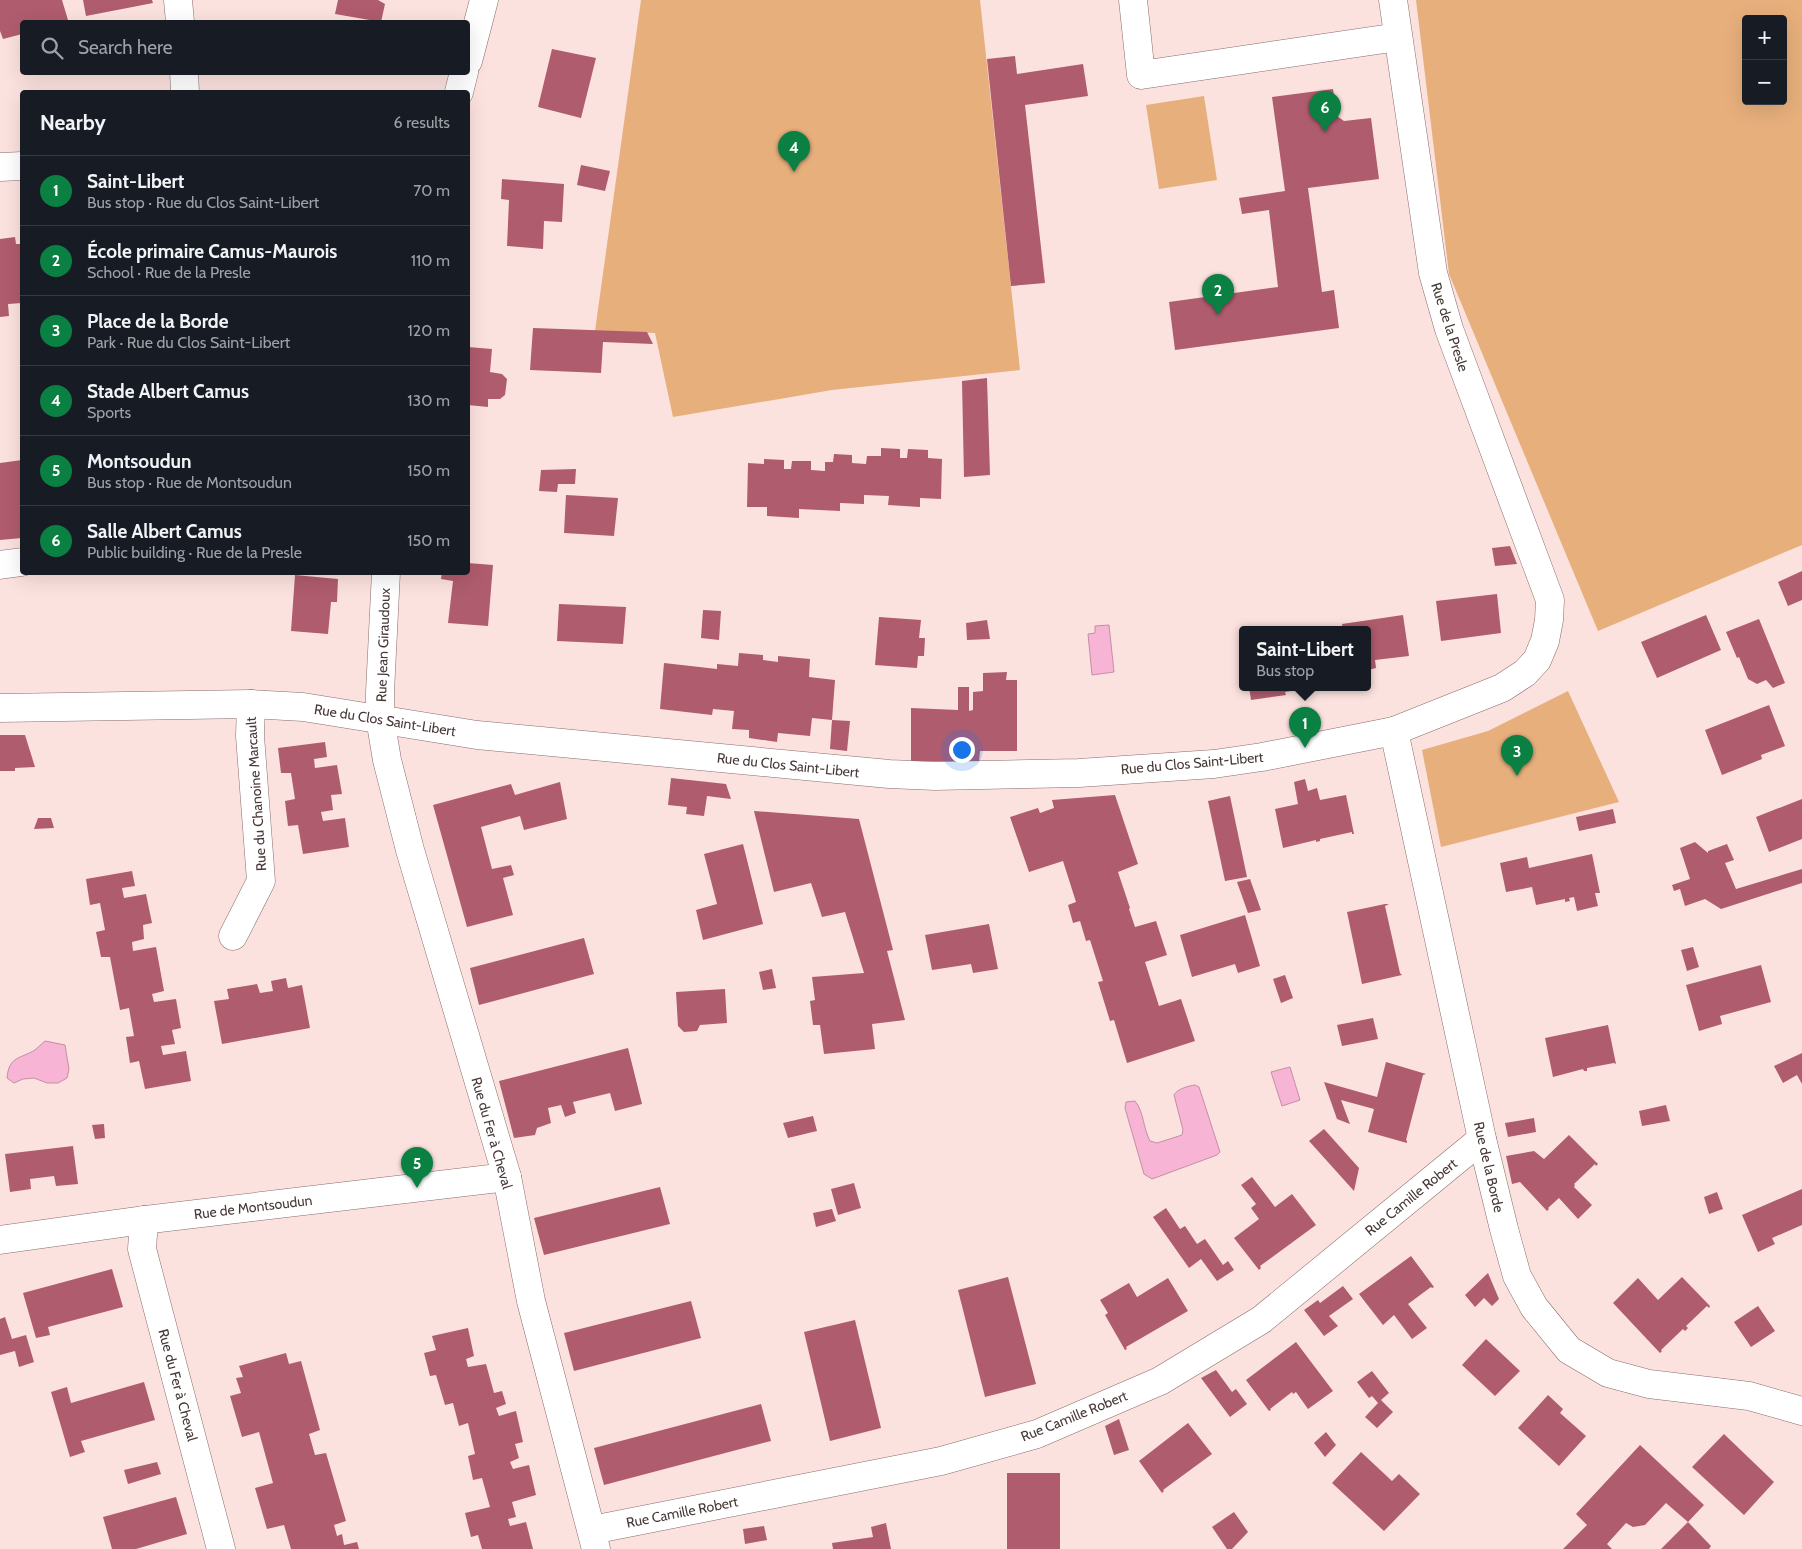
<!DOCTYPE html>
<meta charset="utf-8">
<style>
:root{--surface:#171b24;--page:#20242c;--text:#f1f3f6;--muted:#9ea1a6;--line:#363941;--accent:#0b8043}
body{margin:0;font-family:Cabin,sans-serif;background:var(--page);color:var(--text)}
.controls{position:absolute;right:15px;top:15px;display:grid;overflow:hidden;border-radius:5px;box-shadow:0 5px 20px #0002}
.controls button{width:45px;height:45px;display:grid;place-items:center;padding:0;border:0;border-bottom:1px solid var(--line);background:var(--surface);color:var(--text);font:25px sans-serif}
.you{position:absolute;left:961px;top:749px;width:18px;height:18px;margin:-12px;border:4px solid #fff;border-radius:50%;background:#1a73e8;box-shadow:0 0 0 8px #1a73e833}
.badge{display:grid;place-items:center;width:32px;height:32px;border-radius:50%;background:var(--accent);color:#fff;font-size:16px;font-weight:700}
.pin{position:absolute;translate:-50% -41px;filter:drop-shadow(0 1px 2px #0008)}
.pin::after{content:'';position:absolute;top:26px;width:18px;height:15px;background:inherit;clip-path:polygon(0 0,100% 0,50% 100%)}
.popup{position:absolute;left:1239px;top:626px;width:132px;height:65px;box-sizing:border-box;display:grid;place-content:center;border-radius:5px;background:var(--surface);filter:drop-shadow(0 1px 4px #0005);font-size:16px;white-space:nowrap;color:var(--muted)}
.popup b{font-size:19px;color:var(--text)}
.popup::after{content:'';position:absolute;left:50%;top:100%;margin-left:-10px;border:10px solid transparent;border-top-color:var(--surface)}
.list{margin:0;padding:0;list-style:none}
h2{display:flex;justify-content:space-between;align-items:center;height:65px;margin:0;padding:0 20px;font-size:21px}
h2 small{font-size:16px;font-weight:400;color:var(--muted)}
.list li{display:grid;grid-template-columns:32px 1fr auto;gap:15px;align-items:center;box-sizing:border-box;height:70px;padding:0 20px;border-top:1px solid var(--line)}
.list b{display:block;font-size:19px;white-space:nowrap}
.list p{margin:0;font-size:16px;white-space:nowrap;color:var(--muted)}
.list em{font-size:16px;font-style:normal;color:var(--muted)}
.icon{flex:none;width:28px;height:28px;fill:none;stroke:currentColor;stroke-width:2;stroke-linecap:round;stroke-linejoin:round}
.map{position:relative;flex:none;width:1802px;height:1549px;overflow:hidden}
.search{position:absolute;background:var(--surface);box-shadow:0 5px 20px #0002;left:20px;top:20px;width:450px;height:55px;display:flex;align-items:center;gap:12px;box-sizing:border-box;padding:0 18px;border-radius:5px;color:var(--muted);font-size:19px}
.panel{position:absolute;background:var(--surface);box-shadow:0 5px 20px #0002;left:20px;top:90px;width:450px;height:485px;border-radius:5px}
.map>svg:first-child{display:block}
</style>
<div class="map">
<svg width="1802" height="1549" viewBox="0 0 1802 1549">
<rect width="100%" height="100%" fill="#fce2df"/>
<g fill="#e7af7c" fill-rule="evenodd">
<polygon points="641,0 980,0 1020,370 832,390 673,417 655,333 595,331"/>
<path d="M 1416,0 L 1802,0 L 1802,545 L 1598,631 L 1449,274 ZM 1746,19 L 1783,19 L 1783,101 L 1746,101 Z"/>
<polygon points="1204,96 1217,180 1159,189 1146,105"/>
<polygon points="1568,691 1619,802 1441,847 1422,750 1488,731"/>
</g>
<g fill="#f7b4d4" stroke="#c28fa5">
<polygon points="1109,625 1114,672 1092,675 1088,634 1095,633 1095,626"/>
<path d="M 45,1041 L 65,1045 L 69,1069 L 67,1078 L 58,1083 L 47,1083 L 34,1078 L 23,1079 L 14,1083 L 7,1078 C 9,1056 20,1059 35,1050 C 38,1047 42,1044 45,1041 Z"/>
<polygon points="1290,1067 1300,1100 1282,1106 1271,1072"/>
<path d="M 1195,1085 L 1199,1087 L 1220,1152 L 1217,1155 L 1152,1179 L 1144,1174 L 1125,1108 L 1126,1102 L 1135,1101 C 1144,1112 1143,1128 1150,1141 L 1157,1143 L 1182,1135 L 1183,1130 L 1174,1095 C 1177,1089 1188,1086 1195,1085 Z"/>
</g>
<g fill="#af5c6e">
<polygon points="0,0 62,0 68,20 60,22 22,22 22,34 3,39 0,31"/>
<polygon points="83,0 152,0 153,3 86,16"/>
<polygon points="338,0 378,0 385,4 381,22 335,14"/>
<polygon points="552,49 596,58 581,118 538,107"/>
<polygon points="1015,56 1017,74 1083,64 1088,96 1025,105 1045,283 1011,286 987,59"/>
<polygon points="1333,89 1337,116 1344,121 1371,118 1379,179 1308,188 1322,292 1334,290 1339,328 1175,350 1169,302 1278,287 1269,210 1242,214 1239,198 1285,191 1272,97"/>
<polygon points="581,165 610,171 605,191 577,185"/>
<polygon points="502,179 564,184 562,222 544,221 543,249 507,246 509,200 501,199"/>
<polygon points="15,237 16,244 22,244 22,303 8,304 9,316 0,317 0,239"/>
<polygon points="533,328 647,332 653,344 603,342 601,373 530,370"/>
<polygon points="468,347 492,349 490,372 502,374 507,379 505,395 500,399 488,399 488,407 468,405"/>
<polygon points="987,378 990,475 964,477 962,381"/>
<polygon points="881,448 900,449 900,458 907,458 908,449 928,450 928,458 942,459 941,499 920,498 920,507 888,505 889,496 864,495 864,504 840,503 840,511 799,509 799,518 767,516 767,507 747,507 748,463 764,464 764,459 784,460 784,469 791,469 792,461 811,461 811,470 825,471 825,462 833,462 834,454 852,455 852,463 866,464 867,456 881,456"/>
<polygon points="22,460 22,538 0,540 0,463"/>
<polygon points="576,469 575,484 558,484 557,492 539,491 541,470"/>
<polygon points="566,495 618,498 614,536 564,533"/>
<polygon points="1510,546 1517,564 1495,566 1492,548"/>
<polygon points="468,563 493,565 488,626 448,623 453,581 441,579 442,572 468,572"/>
<polygon points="1802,571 1802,600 1788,606 1778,582"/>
<polygon points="295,575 338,579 337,602 331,602 328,634 291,631"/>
<polygon points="1497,594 1501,633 1441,641 1436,601"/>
<polygon points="559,604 626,607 623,644 557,641"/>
<polygon points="703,610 721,611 719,640 701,638"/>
<polygon points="1403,615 1409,656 1375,660 1376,668 1368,670 1368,629 1343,629 1342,624"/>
<polygon points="1706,615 1721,650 1657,678 1641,642"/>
<polygon points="879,617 921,620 919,638 925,638 924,656 918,656 917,668 875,665"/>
<polygon points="1759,619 1785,683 1773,688 1766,680 1757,684 1748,679 1739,657 1737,658 1726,632"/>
<polygon points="987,620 990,639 967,640 966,623"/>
<polygon points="739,653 763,655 763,660 778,662 778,656 810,659 809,677 835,680 832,720 812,718 810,736 778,733 777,742 749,738 749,730 732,729 734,711 713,709 712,715 660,709 664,663 717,669 717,664 738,666"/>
<polygon points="1007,672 1006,680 1017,680 1017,751 980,751 979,762 911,761 911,708 958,710 958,687 969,687 969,711 973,710 973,692 983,691 983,673"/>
<polygon points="1249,687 1310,687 1310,688 1285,692 1286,695 1251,700"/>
<polygon points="1769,705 1785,746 1761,755 1762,759 1722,775 1705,730"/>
<polygon points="832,720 850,721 847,751 830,749"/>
<polygon points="0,735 25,735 35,767 15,768 15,771 0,771"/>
<polygon points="325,742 327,757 314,759 315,768 337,765 342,794 331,795 333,810 321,812 323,821 345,818 349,847 303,854 298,825 288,826 285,801 295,799 291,773 281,773 278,748"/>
<polygon points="671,778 726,784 731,799 707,796 704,816 686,814 687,807 668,805"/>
<polygon points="1305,779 1308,791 1317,788 1320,800 1346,795 1354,834 1352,834 1352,832 1320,839 1320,841 1316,842 1316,840 1283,848 1275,809 1298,804 1294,782"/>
<polygon points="560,782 567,819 524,830 520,816 481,827 492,869 511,865 514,875 503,878 513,915 467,927 433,805 511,784 515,795"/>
<polygon points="1115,795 1138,864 1118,872 1130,908 1129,909 1135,927 1156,921 1167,955 1145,962 1159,1006 1181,999 1195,1041 1127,1063 1114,1020 1110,1021 1098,982 1103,981 1090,940 1086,941 1080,921 1073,923 1068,905 1076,902 1063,861 1029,872 1010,817 1038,808 1040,813 1054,808 1052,800"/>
<polygon points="1230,796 1247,877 1225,881 1208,801"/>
<polygon points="1802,799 1802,839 1769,852 1756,817"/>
<polygon points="1613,809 1616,823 1579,831 1576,817"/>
<polygon points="754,811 859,819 893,950 887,951 905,1020 872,1024 875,1049 824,1054 820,1025 813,1025 810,1001 815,1000 812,977 864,973 845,912 822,917 811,883 774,892"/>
<polygon points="38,818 51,818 54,828 34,829"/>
<polygon points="1695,842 1708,853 1708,851 1727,844 1734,860 1725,863 1736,889 1802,869 1802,883 1721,909 1705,899 1685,906 1680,889 1674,891 1672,885 1690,879 1680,848"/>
<polygon points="743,844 763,924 703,940 696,910 717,904 704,854"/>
<polygon points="1592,854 1600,893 1595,893 1598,906 1577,911 1574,897 1569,898 1570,901 1565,902 1565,899 1536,905 1532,887 1506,892 1500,863 1527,857 1529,868"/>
<polygon points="132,871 135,886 122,888 124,898 146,894 152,923 143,925 144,939 132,942 133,951 156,947 164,991 152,994 154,1002 176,999 181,1028 172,1030 175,1044 161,1046 163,1055 186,1051 191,1081 145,1089 139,1061 130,1063 126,1037 134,1036 129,1008 120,1010 110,957 101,957 96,932 105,930 100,903 90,905 86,879"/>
<polygon points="1250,879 1261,910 1248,913 1237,882"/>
<polygon points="1385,904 1389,904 1385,906 1400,973 1402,975 1362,984 1347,912"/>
<polygon points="1245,915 1260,966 1238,973 1235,964 1192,977 1180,935"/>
<polygon points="989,924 998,969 973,973 971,964 932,970 925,935"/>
<polygon points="584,938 594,974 479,1005 470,968"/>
<polygon points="1693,947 1699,967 1687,971 1681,950"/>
<polygon points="1761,965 1771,1002 1720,1016 1722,1024 1699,1031 1686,985"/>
<polygon points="772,969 776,988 763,990 759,972"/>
<polygon points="1285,975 1293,998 1281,1003 1273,979"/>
<polygon points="286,978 288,988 302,985 310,1028 222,1044 214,1001 229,999 227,989 257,984 260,993 273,991 271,981"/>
<polygon points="725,989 727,1023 700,1025 697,1031 684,1032 678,1026 676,992"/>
<polygon points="1373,1018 1378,1039 1342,1046 1337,1025"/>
<polygon points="1608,1025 1616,1064 1614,1063 1587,1068 1587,1071 1584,1071 1583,1069 1553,1077 1545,1038"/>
<polygon points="628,1048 642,1104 615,1111 610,1093 573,1102 576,1113 565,1117 561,1105 548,1108 551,1123 537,1128 535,1135 514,1138 499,1081"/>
<polygon points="1802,1053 1802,1084 1797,1075 1783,1083 1774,1066"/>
<polygon points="1386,1062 1426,1074 1423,1075 1406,1140 1407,1141 1407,1143 1368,1132 1374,1109 1341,1100 1350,1124 1337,1119 1324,1082 1377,1097"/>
<polygon points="1666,1105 1670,1121 1642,1126 1639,1111"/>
<polygon points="813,1116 817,1131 788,1138 783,1123"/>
<polygon points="1534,1118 1536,1132 1508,1137 1505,1123"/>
<polygon points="104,1124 105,1138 95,1139 92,1125"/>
<polygon points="1324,1129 1359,1168 1354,1191 1309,1141"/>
<polygon points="1569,1135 1598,1164 1596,1166 1595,1164 1574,1184 1575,1185 1574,1187 1592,1205 1578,1219 1559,1198 1548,1208 1549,1209 1547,1211 1520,1182 1512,1184 1506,1156 1534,1151 1544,1159"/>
<polygon points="73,1146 78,1184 56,1186 54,1176 30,1179 31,1189 10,1192 5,1154"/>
<polygon points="1252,1177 1275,1207 1292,1194 1316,1225 1260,1266 1261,1268 1259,1270 1234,1238 1259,1219 1251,1208 1256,1204 1241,1185"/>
<polygon points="854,1183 861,1208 838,1215 831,1189"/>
<polygon points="660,1187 670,1224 544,1255 534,1218"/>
<polygon points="1802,1189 1802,1225 1772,1238 1775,1244 1758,1252 1742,1215"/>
<polygon points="1717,1192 1723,1209 1709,1214 1704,1197"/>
<polygon points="1166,1208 1180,1229 1185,1226 1197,1244 1205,1239 1223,1265 1228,1261 1234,1270 1217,1281 1201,1259 1189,1268 1153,1217"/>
<polygon points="832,1209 836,1221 816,1227 813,1213"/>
<polygon points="1411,1256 1434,1287 1432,1288 1431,1287 1408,1304 1427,1328 1412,1339 1394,1315 1383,1325 1359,1294"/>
<polygon points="112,1269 123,1307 48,1327 50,1335 36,1338 23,1293"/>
<polygon points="1488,1273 1499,1299 1492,1306 1484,1298 1475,1307 1465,1295"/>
<polygon points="1008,1277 1036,1384 985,1397 958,1290"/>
<polygon points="1682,1277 1710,1306 1709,1308 1707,1306 1686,1326 1688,1328 1685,1331 1683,1329 1661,1350 1662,1351 1660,1353 1613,1303 1638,1278 1658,1300"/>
<polygon points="1168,1278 1188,1311 1126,1347 1127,1349 1125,1350 1105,1315 1108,1313 1100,1300 1129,1283 1137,1297"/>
<polygon points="1343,1286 1353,1299 1329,1316 1338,1326 1324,1336 1304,1310 1318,1300 1320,1303"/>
<polygon points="691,1301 701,1338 574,1371 564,1333"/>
<polygon points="1758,1306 1775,1331 1751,1347 1734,1322"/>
<polygon points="5,1317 12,1339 26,1335 34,1362 19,1367 15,1351 0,1355 0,1319"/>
<polygon points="855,1320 881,1428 830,1441 804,1332"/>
<polygon points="468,1328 474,1356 466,1359 468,1367 486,1364 494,1393 502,1391 506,1404 496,1408 499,1416 516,1411 523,1442 515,1444 519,1458 510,1462 513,1469 529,1465 536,1495 512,1502 516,1517 508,1519 510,1526 526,1522 533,1549 482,1549 478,1535 471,1537 465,1513 490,1507 482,1478 473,1480 468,1456 475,1454 468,1423 459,1426 453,1403 445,1405 436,1375 430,1376 424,1353 436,1350 432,1336"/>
<polygon points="1486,1339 1520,1371 1495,1396 1462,1365"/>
<polygon points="1296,1342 1333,1391 1308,1409 1296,1392 1293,1394 1292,1392 1270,1409 1271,1410 1269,1411 1246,1380"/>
<polygon points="286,1353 289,1364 301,1361 320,1430 309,1434 315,1455 326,1453 346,1521 334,1525 337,1536 342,1534 344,1545 357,1542 359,1549 291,1549 284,1525 267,1529 255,1488 273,1483 259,1432 242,1437 230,1396 241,1393 236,1378 243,1377 239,1366"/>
<polygon points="1216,1370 1232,1392 1236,1389 1247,1404 1230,1417 1201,1378"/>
<polygon points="1372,1371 1389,1393 1381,1400 1393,1412 1377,1428 1365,1417 1378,1403 1372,1396 1369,1398 1357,1382"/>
<polygon points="144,1382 155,1420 81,1441 85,1452 70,1457 51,1392 67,1387 71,1403"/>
<polygon points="1548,1395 1563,1409 1560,1413 1586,1436 1559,1466 1518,1428"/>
<polygon points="761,1404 771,1441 604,1485 594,1448"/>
<polygon points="1119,1419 1129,1450 1114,1455 1105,1426"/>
<polygon points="1188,1423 1212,1454 1163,1490 1164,1491 1162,1493 1139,1461"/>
<polygon points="1326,1432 1336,1445 1325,1457 1314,1443"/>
<polygon points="1724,1434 1774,1482 1744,1515 1692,1467"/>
<polygon points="1640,1445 1704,1505 1688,1522 1666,1503 1645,1525 1633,1527 1626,1523 1607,1544 1612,1549 1563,1549 1587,1525 1576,1514"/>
<polygon points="1361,1452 1392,1481 1399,1474 1420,1494 1384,1531 1332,1483"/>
<polygon points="157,1462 161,1474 128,1484 124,1470"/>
<rect x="1007" y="1473" width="53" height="76"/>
<polygon points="176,1497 187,1534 136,1549 112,1549 103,1517"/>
<polygon points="1234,1512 1248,1532 1232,1549 1227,1549 1212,1527"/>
<polygon points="1688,1522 1711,1546 1709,1549 1661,1549"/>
<polygon points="886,1523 891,1549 833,1549 832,1543 873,1537 871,1527"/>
<polygon points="764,1526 767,1540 745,1544 743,1529"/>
</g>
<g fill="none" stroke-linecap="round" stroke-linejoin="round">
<defs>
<g id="minor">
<polyline points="178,0 180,22"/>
<polyline points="1133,0 1141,75 1398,37"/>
<polyline points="468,61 484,0"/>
<polyline points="184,72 185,92"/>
<polyline points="459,92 464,72"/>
<polyline points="0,167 22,166"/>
<polyline points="0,565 22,562"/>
<polyline points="386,572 380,692 380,718 387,760 410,850 507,1177 531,1301 596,1549"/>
<polyline points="0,708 251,704 303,707 477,735 889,774 935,776 1079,773 1214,764 1262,757 1394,731 1502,688 1525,673 1537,660 1545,641 1549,620 1550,600 1449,329 1433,273 1393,0"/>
<polyline points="1394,731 1482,1139 1504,1229 1517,1276 1534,1307 1569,1350 1608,1373 1649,1384 1749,1396 1802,1411"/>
<polyline points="233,936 261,881 250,736 251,704"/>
<polyline points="144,1220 142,1249 221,1549"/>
<polyline points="0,1240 144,1220 507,1177"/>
<polyline points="592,1530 941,1461 1037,1434 1160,1381 1261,1320 1482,1139"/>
</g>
</defs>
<use href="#minor" stroke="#896c69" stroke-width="29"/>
<use href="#minor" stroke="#fff" stroke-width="28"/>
</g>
<g text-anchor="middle" stroke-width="5" stroke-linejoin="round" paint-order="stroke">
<g font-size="14" fill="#463937" stroke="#fff">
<text transform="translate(1450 327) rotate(72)" y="5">Rue de la Presle</text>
<text transform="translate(383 645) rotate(-88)" y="5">Rue Jean Giraudoux</text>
<text transform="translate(385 720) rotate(9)" y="5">Rue du Clos Saint-Libert</text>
<text transform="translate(1192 763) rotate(-5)" y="5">Rue du Clos Saint-Libert</text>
<text transform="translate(788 765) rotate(6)" y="5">Rue du Clos Saint-Libert</text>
<text transform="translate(256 794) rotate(-94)" y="5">Rue du Chanoine Marcault</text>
<text transform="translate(492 1133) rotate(74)" y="5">Rue du Fer à Cheval</text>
<text transform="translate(1489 1167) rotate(77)" y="5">Rue de la Borde</text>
<text transform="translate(1411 1197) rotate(-39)" y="5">Rue Camille Robert</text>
<text transform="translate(253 1207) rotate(-7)" y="5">Rue de Montsoudun</text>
<text transform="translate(178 1385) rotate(75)" y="5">Rue du Fer à Cheval</text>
<text transform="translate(1074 1416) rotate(-22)" y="5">Rue Camille Robert</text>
<text transform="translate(682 1512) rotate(-11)" y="5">Rue Camille Robert</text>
</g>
</g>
</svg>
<div class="controls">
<button>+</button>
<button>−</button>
</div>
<div class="you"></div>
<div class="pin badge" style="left:1305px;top:748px">1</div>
<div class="popup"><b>Saint-Libert</b>Bus stop</div>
<div class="pin badge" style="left:1218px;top:315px">2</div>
<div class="pin badge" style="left:1517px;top:776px">3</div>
<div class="pin badge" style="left:794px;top:172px">4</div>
<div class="pin badge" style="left:417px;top:1188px">5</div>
<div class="pin badge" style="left:1325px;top:132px">6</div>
<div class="search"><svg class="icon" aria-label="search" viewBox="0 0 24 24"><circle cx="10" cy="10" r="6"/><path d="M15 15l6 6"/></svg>Search here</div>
<section class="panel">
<h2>Nearby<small>6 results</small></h2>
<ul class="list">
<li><span class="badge">1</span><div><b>Saint-Libert</b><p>Bus stop · Rue du Clos Saint-Libert</p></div><em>70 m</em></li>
<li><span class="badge">2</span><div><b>École primaire Camus-Maurois</b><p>School · Rue de la Presle</p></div><em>110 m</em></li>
<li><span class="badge">3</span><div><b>Place de la Borde</b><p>Park · Rue du Clos Saint-Libert</p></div><em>120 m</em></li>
<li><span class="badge">4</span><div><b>Stade Albert Camus</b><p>Sports</p></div><em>130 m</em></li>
<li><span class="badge">5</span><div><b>Montsoudun</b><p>Bus stop · Rue de Montsoudun</p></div><em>150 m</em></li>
<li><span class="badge">6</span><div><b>Salle Albert Camus</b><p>Public building · Rue de la Presle</p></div><em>150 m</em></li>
</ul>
</section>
</div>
